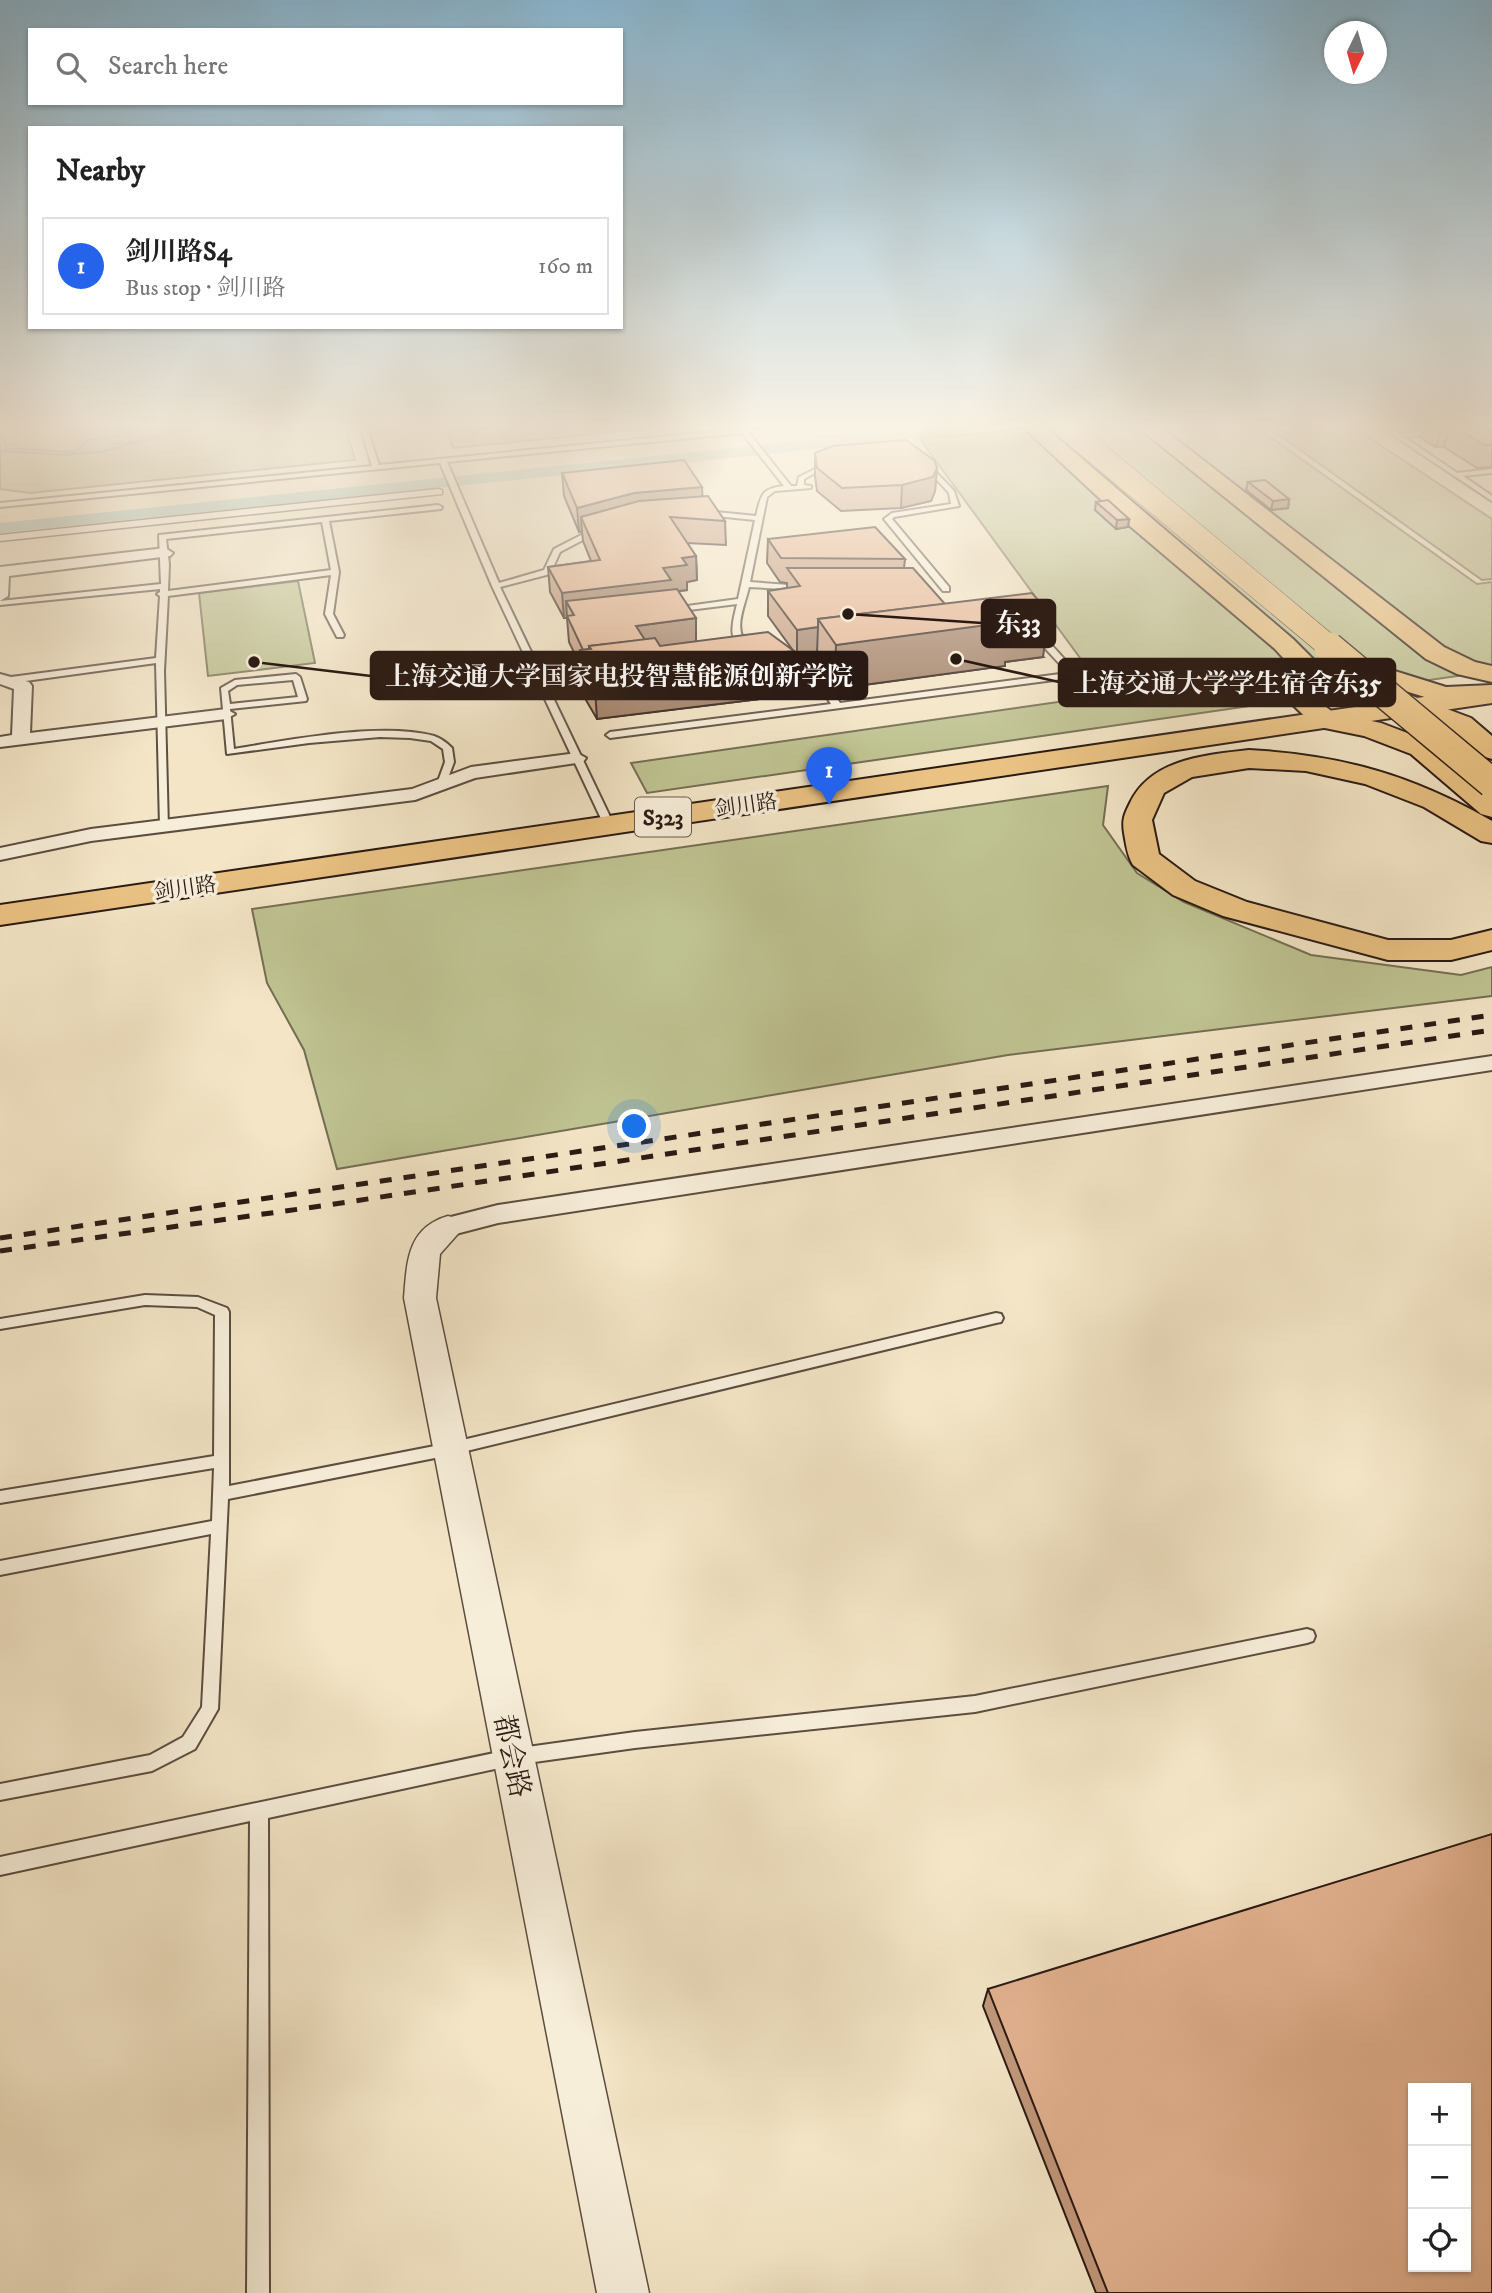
<!DOCTYPE html>
<meta charset="utf-8">
<style>
:root{--surface:#fff;--page:#f6f6f6;--text:#222;--muted:#767676;--line:#e0e0e0;--accent:#2563eb}
body{margin:0;font-family:"IM FELL DW Pica","Noto Serif SC",serif;background:var(--page);color:var(--text)}
.controls{position:absolute;right:21px;bottom:21px;display:grid;overflow:hidden;border-radius:0px;box-shadow:0 2px 5px #0004}
.controls button{width:63px;height:63px;display:grid;place-items:center;padding:0;border:0;border-bottom:2px solid var(--line);background:var(--surface);color:var(--text);font:35px sans-serif}
.compass{position:absolute;left:1324px;top:21px;width:63px;height:63px;border-radius:50%;background:var(--surface);box-shadow:0 2px 5px #0004;rotate:185deg}
.you{position:absolute;left:635px;top:1127px;width:24px;height:24px;margin:-18px;border:5px solid #fff;border-radius:50%;background:#1a73e8;box-shadow:0 0 0 10px #1a73e833}
.badge{display:grid;place-items:center;width:46px;height:46px;border-radius:50%;background:var(--accent);color:#fff;font-size:23px;font-weight:700}
.pin{position:absolute;translate:-50% -58px;filter:drop-shadow(0 2px 4px #0008)}
.pin::after{content:'';position:absolute;top:37px;width:24px;height:21px;background:inherit;clip-path:polygon(0 0,100% 0,50% 100%)}
.list{margin:0;padding:0;list-style:none}
h2{display:flex;justify-content:space-between;align-items:center;height:91px;margin:0;padding:0 28px;font-size:30px}
h2 small{font-size:23px;font-weight:400;color:var(--muted)}
.list li{display:grid;grid-template-columns:46px 1fr auto;gap:21px;align-items:center;box-sizing:border-box;height:98px;margin:0 14px 14px;padding:0 14px;border:2px solid var(--line);border-radius:0px}
.list b{display:block;font-size:26px;white-space:nowrap}
.list p{margin:0;font-size:23px;white-space:nowrap;color:var(--muted)}
.list em{font-size:23px;font-style:normal;color:var(--muted)}
.icon{flex:none;width:38px;height:38px;fill:none;stroke:currentColor;stroke-width:2;stroke-linecap:round;stroke-linejoin:round}
.map{position:relative;flex:none;width:1492px;height:2293px;overflow:hidden}
.search{position:absolute;background:var(--surface);box-shadow:0 2px 5px #0004;left:28px;top:28px;width:595px;height:77px;display:flex;align-items:center;gap:18px;box-sizing:border-box;padding:0 24px;border-radius:0px;color:var(--muted);font-size:26px}
.panel{position:absolute;background:var(--surface);box-shadow:0 2px 5px #0004;left:28px;top:126px;width:595px;height:203px;border-radius:0px}
.map>svg:first-child{display:block}
</style>
<div class="map">
<svg width="1492" height="2293" viewBox="0 0 1492 2293">
<rect width="100%" height="100%" fill="#f3e5c6"/>
<filter id="stains"><feTurbulence type="fractalNoise" baseFrequency=".00286" numOctaves="4"/><feColorMatrix values="0 0 0 0 .2 0 0 0 0 .09 0 0 0 0 .02 0 0 0 .5 -.17"/></filter>
<radialGradient id="worn" r=".72"><stop offset=".6" stop-color="#630" stop-opacity="0"/><stop offset="1" stop-color="#630" stop-opacity=".3"/></radialGradient>
<g fill="#bfc392" stroke="#746e53" stroke-width="2">
<polygon points="0,429 346,429 355,460 30,493 0,489"/>
<polygon points="445,429 646,429 453,448"/>
<polygon points="1032,429 1259,429 1477,584 1492,582 1492,671 647,793 631,763 1107,695 920,439"/>
<polygon points="1304,429 1356,429 1492,519 1492,579 1482,580 1275,432"/>
<polygon points="298,581 315,663 208,676 199,593"/>
<polygon points="1108,786 1103,825 1137,873 1184,902 1311,955 1461,975 1492,967 1492,996 1008,1055 337,1169 304,1050 267,983 252,909"/>
</g>
<polygon fill="#9bbfb7" stroke="#6e7d76" stroke-width="2" points="180,429 192,429 100,452 64,455 0,451 0,433 7,448 74,452 90,439 106,438 115,444 129,443"/>
<g fill="none" stroke-linecap="round" stroke-linejoin="round">
<polygon fill="#9bbfb7" fill-rule="evenodd" points="918,429 970,429 962,434 0,533 0,523"/>
<defs>
<g id="service">
<path d="M 361,429 L 367,429 L 379,465 L 739,429 L 762,429 L 748,432 L 791,486 L 797,486 L 799,477 L 827,463 L 832,464 L 804,479 L 804,485 L 811,486 L 811,488 L 775,491 L 767,497 L 750,582 L 802,586 L 806,588 L 802,590 L 749,587 C 744,609 732,629 749,648 L 745,650 C 726,640 733,622 737,604 L 673,612 L 669,610 L 673,608 L 738,599 L 755,520 L 706,515 L 702,513 L 706,511 L 756,516 C 761,496 761,488 784,486 L 742,433 L 447,462 L 499,583 L 544,570 L 554,549 L 593,529 L 600,531 L 560,552 L 550,574 L 500,587 L 614,825 L 609,828 L 604,825 L 492,586 L 440,463 L 0,507 L 0,503 L 372,466 Z"/>
<polygon points="1384,429 1391,429 1399,434 1464,429 1461,431 1404,437 1457,473 1492,469 1492,473 1463,476 1492,496 1492,501"/>
<polygon points="925,465 929,465 954,491 959,506 894,517 892,519 949,587 949,591 943,591 884,519 892,513 951,504 949,493 925,467"/>
<path d="M 438,505 L 442,507 L 441,509 L 329,521 L 339,572 L 333,614 L 344,635 L 343,637 L 337,637 L 325,614 L 331,575 L 168,596 L 164,671 L 168,828 L 165,829 L 160,826 L 156,663 L 11,683 L 7,680 L 11,677 L 156,658 L 160,596 L 157,594 L 160,592 L 160,589 L 0,605 L 0,601 L 161,584 L 159,535 ZM 322,522 L 331,570 L 168,591 L 169,564 L 166,539 Z"/>
<polygon points="1031,629 1037,629 1077,673 1077,677 610,738 606,735 610,732 831,704 805,663 774,666 774,662 777,661 835,655 835,659 813,662 840,703 1068,673 1031,633"/>
<path d="M 296,674 L 300,677 L 307,699 L 306,701 L 230,709 L 234,749 C 289,740 380,722 434,736 C 440,738 447,743 452,748 L 454,762 L 445,786 L 439,786 L 437,784 L 445,762 L 443,749 L 431,741 L 410,738 L 380,737 L 309,743 L 227,754 L 221,688 L 235,680 ZM 293,680 L 298,697 L 230,704 L 228,691 L 237,685 Z"/>
<polygon points="145,1295 198,1297 227,1308 229,1312 229,1486 450,1443 996,1313 1001,1314 1003,1318 1001,1322 996,1323 450,1455 228,1499 218,1709 195,1749 152,1771 0,1800 0,1784 150,1755 183,1737 202,1707 211,1534 0,1575 0,1561 212,1521 214,1468 0,1503 0,1491 214,1456 215,1315 197,1307 145,1305 0,1329 0,1319"/>
<polygon points="1307,1629 1313,1631 1315,1636 1313,1641 1307,1643 975,1712 635,1748 513,1765 268,1818 269,2293 247,2293 250,1821 0,1875 0,1857 513,1749 635,1732 975,1696"/>
</g>
<polygon id="pedestrian" points="438,489 442,490 442,494 0,541 0,535"/>
<g id="minor">
<polygon points="165,548 173,553 170,556 9,576 8,596 0,601 0,567"/>
<polygon points="0,674 29,682 32,686 30,733 226,709 235,714 226,719 0,747 0,737 12,735 14,689 0,684"/>
<polygon points="577,753 586,758 583,762 475,778 415,800 91,841 0,860 0,848 91,829 412,789 471,767"/>
<polygon points="1492,1056 1492,1070 498,1223 448,1236 439,1234 435,1227 439,1220 498,1205"/>
</g>
<path id="tertiary" d="M 448,1216 L 459,1219 L 464,1227 L 440,1254 L 436,1298 L 649,2293 L 597,2293 L 404,1298 C 407,1262 407,1228 448,1216 Z"/>
<polygon id="primary" points="1492,687 1492,703 0,925 0,905"/>
<g id="motorway">
<polygon points="1025,429 1047,429 1293,639 1318,664 1332,690 1322,704 1334,713 1381,723 1431,742 1492,793 1492,817 1481,814 1411,754 1364,736 1315,726 1293,705 1304,690 1297,673 1275,649 1124,521"/>
<polygon points="1140,429 1163,429 1444,647 1475,662 1492,666 1492,682 1457,674 1426,659"/>
<polygon points="1340,654 1446,687 1492,685 1492,701 1444,703 1331,668 1327,662 1331,656"/>
<polygon points="1407,694 1471,718 1492,736 1492,759 1482,756 1451,730 1397,708 1393,702 1397,696"/>
<path d="M 1249,750 C 1341,755 1412,775 1492,821 L 1492,843 L 1481,841 L 1424,807 L 1365,784 L 1306,771 L 1249,768 L 1192,777 L 1164,793 L 1152,820 L 1159,854 L 1195,881 L 1247,902 L 1388,940 L 1451,940 L 1492,930 L 1492,950 L 1451,960 L 1388,960 L 1223,916 L 1173,895 L 1133,865 C 1127,855 1126,844 1124,833 C 1122,820 1124,815 1130,803 C 1151,759 1205,755 1249,750 Z"/>
</g>
</defs>
<use href="#service" stroke="#5c4d40" stroke-width="4"/>
<use href="#pedestrian" stroke="#5c4d40" stroke-width="3"/>
<use href="#minor" stroke="#5c4d40" stroke-width="4"/>
<use href="#tertiary" stroke="#5c4d40" stroke-width="3"/>
<use href="#primary" stroke="#2a1a14" stroke-width="4"/>
<use href="#motorway" stroke="#2a1a14" stroke-width="4"/>
<use href="#service" fill="#f7eeda" fill-rule="evenodd"/>
<use href="#pedestrian" fill="#f7eeda" fill-rule="evenodd"/>
<use href="#minor" fill="#f7eeda" fill-rule="evenodd"/>
<use href="#tertiary" fill="#f7eeda" fill-rule="evenodd"/>
<use href="#primary" fill="#eac283" fill-rule="evenodd"/>
<use href="#motorway" fill="#eac283" fill-rule="evenodd"/>
<g stroke="#2a1a14" stroke-width="5" stroke-dasharray="12 12" stroke-linecap="butt">
<polyline points="0,1238 1492,1015"/>
<polyline points="0,1251 321,1206 1492,1030"/>
</g>
<defs>
<polyline id="motorway-bridge-far1" points="1068,429 1332,649"/>
<polyline id="motorway-bridge" points="1329,647 1492,783"/>
</defs>
<use href="#motorway-bridge-far1" stroke="#2a1a14" stroke-width="24" stroke-linecap="butt"/>
<use href="#motorway-bridge" stroke="#2a1a14" stroke-width="32" stroke-linecap="butt"/>
<use href="#motorway-bridge-far1" stroke="#eac283" stroke-width="23"/>
<use href="#motorway-bridge" stroke="#eac283" stroke-width="29"/>
</g>
<g fill="#c2987b" stroke="#2a1a14" stroke-width="2">
<polygon points="1407,429 1492,429 1492,467 1477,468 1444,447 1436,447 1421,438 1424,430 1410,431"/>
<polygon points="815,453 937,468 935,491 931,501 901,508 841,511 817,491 815,476"/>
<polygon points="562,473 703,496 725,521 726,545 687,543 696,556 697,580 687,582 687,590 678,591 696,642 792,649 768,616 768,591 787,588 787,583 780,582 767,563 768,539 905,559 904,568 945,604 1043,657 1005,662 1005,666 834,689 817,663 817,653 797,655 794,652 793,695 597,719 583,695 581,667 569,642 567,618 564,618 550,592 548,567 591,561 583,541 582,531 579,532 564,496"/>
<polygon points="1248,482 1289,499 1288,508 1271,510 1246,490"/>
<polygon points="1096,502 1129,519 1128,527 1116,529 1095,510"/>
<polygon points="988,1989 1492,2293 1096,2293 983,2006"/>
</g>
<g fill="#9e7c64" stroke="#2a1a14" stroke-width="2">
<polygon points="1441,429 1449,429 1444,447 1436,447"/>
<polygon points="937,468 935,491 931,501 901,508 902,485"/>
<polygon points="702,487 703,510 581,517 582,531 579,532 577,508 634,493"/>
<polygon points="1289,499 1288,508 1271,510 1273,501"/>
<polygon points="1129,519 1128,527 1116,529 1117,520"/>
<polygon points="696,556 697,580 687,582 687,590 671,592 574,615 566,601 567,618 564,618 562,593 663,568 682,558"/>
<polygon points="1049,613 1043,657 1005,662 1005,666 834,689 836,645"/>
<polygon points="696,618 696,644 794,651 793,695 597,719 594,674 636,626"/>
<polygon points="818,627 817,653 797,655 797,630"/>
</g>
<g fill="#e2b18f" stroke="#2a1a14" stroke-width="2" fill-rule="evenodd">
<polygon points="1458,429 1492,429 1492,445 1484,445"/>
<polygon points="906,440 935,461 937,468 933,477 902,485 842,488 817,468 815,453 833,446"/>
<polygon points="684,460 702,487 634,493 577,508 562,473"/>
<polygon points="1265,480 1289,499 1273,501 1248,482"/>
<polygon points="708,496 725,521 670,517 696,556 682,558 687,565 663,568 671,580 562,593 548,567 600,560 581,517 639,501"/>
<polygon points="1108,500 1129,519 1117,520 1096,502"/>
<polygon points="875,527 905,559 781,558 768,539"/>
<polygon points="787,568 913,568 945,604 818,619 818,627 797,630 768,591 800,586"/>
<polygon points="677,589 696,618 636,626 645,640 589,646 589,649 583,650 567,616 574,615 566,601"/>
<polygon points="1032,593 1049,613 1008,619 1010,622 836,645 818,619"/>
<polygon points="768,632 794,651 594,674 580,650 591,649 589,646 655,638 660,646"/>
<path d="M 1492,1834 L 1492,2293 L 1108,2293 L 988,1989 ZM 1413,2088 L 1466,2088 L 1466,2267 L 1413,2267 Z"/>
</g>
<linearGradient id="sky" x2="0" y2="1"><stop stop-color="#89b8d4"/><stop offset="0.57" stop-color="#faf3e5"/><stop offset="1" stop-color="#faf3e5" stop-opacity="0"/></linearGradient>
<rect width="1492" height="750" fill="url(#sky)"/>
<g text-anchor="middle" stroke-width="7" stroke-linejoin="round" paint-order="stroke">
<g font-size="21" fill="#2a1a14" stroke="#f7eeda">
<text transform="translate(746 805) rotate(-8)" y="7">剑川路</text>
<text transform="translate(185 888) rotate(-8)" y="7">剑川路</text>
</g>
<rect fill="#f7eeda" stroke="#685a4f" stroke-width="2" x="635" y="797.5" width="56" height="39" rx="5"/>
<g font-size="23" font-weight="bold" fill="#2a1a14">
<text x="663" y="825">S323</text>
</g>
<g font-size="28" fill="#2a1a14" stroke="#f7eeda">
<text transform="translate(513 1756) rotate(78)" y="10">都会路</text>
</g>
</g>
<path fill="none" stroke="#2a1a14" stroke-width="2.5" d="M848 614L982 623M254 662L371 676M956 659L1059 682"/>
<g fill="#2a1a14" stroke="#f7eeda" stroke-width="2.5">
<circle cx="848" cy="614" r="7"/>
<circle cx="254" cy="662" r="7"/>
<circle cx="956" cy="659" r="7"/>
</g>
<g fill="#2a1a14" stroke="#2a1a14" stroke-width="2.5">
<rect x="982" y="600" width="73" height="47" rx="7"/>
<rect x="371" y="652" width="496" height="47" rx="7"/>
<rect x="1059" y="659" width="336" height="47" rx="7"/>
</g>
<g font-size="26" text-anchor="middle" font-weight="bold" fill="#fff">
<text x="1018" y="632">东33</text>
<text x="619" y="685">上海交通大学国家电投智慧能源创新学院</text>
<text x="1227" y="692">上海交通大学学生宿舍东35</text>
</g>
<rect width="100%" height="100%" filter="url(#stains)"/>
<rect width="100%" height="100%" fill="url(#worn)"/>
</svg>
<div class="controls">
<button>+</button>
<button>−</button>
<button><svg class="icon" aria-label="locate" viewBox="0 0 24 24"><circle cx="12" cy="12" r="6"/><path d="M12 2v4M12 18v4M2 12h4M18 12h4"/></svg></button>
</div>
<svg class="compass" viewBox="-18 -18 36 36"><path d="M0-13l5 13h-10z" fill="#e53935"/><path d="M0 13l5-13h-10z" fill="#767676"/></svg>
<div class="you"></div>
<div class="pin badge" style="left:829px;top:805px">1</div>
<div class="search"><svg class="icon" aria-label="search" viewBox="0 0 24 24"><circle cx="10" cy="10" r="6"/><path d="M15 15l6 6"/></svg>Search here</div>
<section class="panel">
<h2>Nearby<small></small></h2>
<ul class="list">
<li><span class="badge">1</span><div><b>剑川路S4</b><p>Bus stop · 剑川路</p></div><em>160 m</em></li>
</ul>
</section>
</div>
